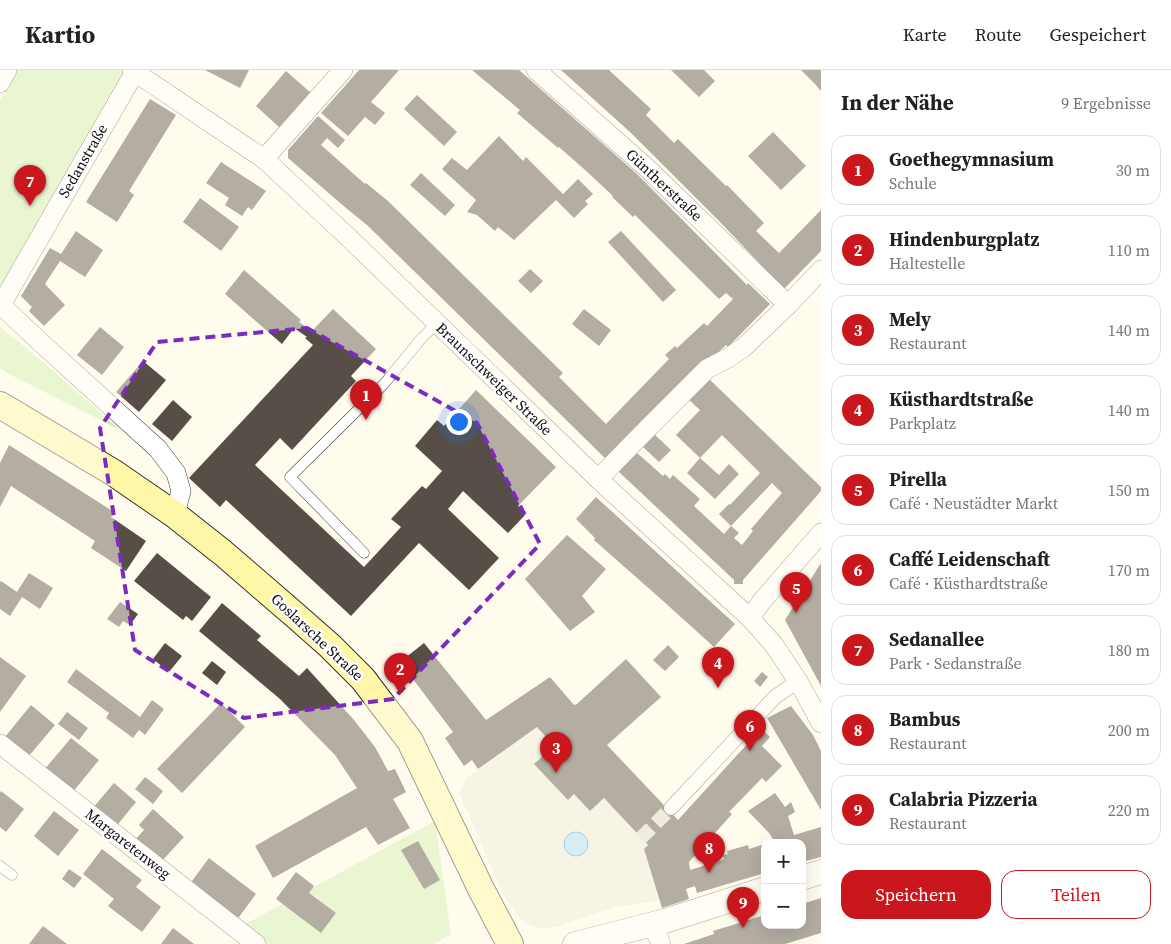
<!DOCTYPE html>
<html lang="de">
<meta charset="utf-8">
<style>
:root{--surface:#fff;--page:#f6f6f6;--text:#222;--muted:#767676;--line:#e0e0e0;--accent:#ca171d}
body{margin:0;font-family:"Source Serif 4",serif;background:var(--page);color:var(--text)}
.controls{position:absolute;right:15px;bottom:15px;display:grid;overflow:hidden;border-radius:10px;box-shadow:0 5px 20px #0002}
.controls button{width:45px;height:45px;display:grid;place-items:center;padding:0;border:0;border-bottom:1px solid var(--line);background:var(--surface);color:var(--text);font:25px sans-serif}
.you{position:absolute;left:458px;top:351px;width:18px;height:18px;margin:-12px;border:4px solid #fff;border-radius:50%;background:#1a73e8;box-shadow:0 0 0 8px #1a73e833}
.badge{display:grid;place-items:center;width:32px;height:32px;border-radius:50%;background:var(--accent);color:#fff;font-size:16px;font-weight:700}
.pin{position:absolute;translate:-50% -41px;filter:drop-shadow(0 1px 2px #0008)}
.pin::after{content:'';position:absolute;top:26px;width:18px;height:15px;background:inherit;clip-path:polygon(0 0,100% 0,50% 100%)}
.list{margin:0;padding:0;list-style:none}
h2{display:flex;justify-content:space-between;align-items:center;height:65px;margin:0;padding:0 20px;font-size:21px}
h2 small{font-size:16px;font-weight:400;color:var(--muted)}
.list li{display:grid;grid-template-columns:32px 1fr auto;gap:15px;align-items:center;box-sizing:border-box;height:70px;margin:0 10px 10px;padding:0 10px;border:1px solid var(--line);border-radius:15px}
.list b{display:block;font-size:19px;white-space:nowrap}
.list p{margin:0;font-size:16px;white-space:nowrap;color:var(--muted)}
.list em{font-size:16px;font-style:normal;color:var(--muted)}
.actions{display:flex;gap:10px;padding:15px 20px}
.actions a{flex:1;padding:11px 0;border:1px solid var(--accent);border-radius:15px;text-align:center;font-size:18px;color:var(--accent)}
.actions .main{background:var(--accent);color:#fff}
.map{position:relative;flex:none;width:821px;height:874px;overflow:hidden}
header{display:flex;align-items:center;gap:30px;box-sizing:border-box;height:70px;padding:0 25px;background:var(--surface);border-bottom:1px solid var(--line)}
header strong{font-size:24px}
nav{display:flex;gap:28px;margin-inline-start:auto;font-size:18px}
main{display:flex}
aside{flex:1;background:var(--surface)}
.map>svg:first-child{display:block}
</style>
<header>
<strong>Kartio</strong>
<nav><a>Karte</a><a>Route</a><a>Gespeichert</a></nav>
</header>
<main>
<div class="map">
<svg width="821" height="874" viewBox="0 0 821 874">
<rect width="100%" height="100%" fill="#fffced"/>
<g fill="#d0edb2">
<polygon points="16,0 136,0 0,241 0,31"/>
<polygon points="0,257 48,296 120,360 11,305 0,298"/>
<polygon points="435,751 451,864 434,874 262,874 240,857"/>
</g>
<polygon fill="#f0ebdb" points="537,657 554,676 535,693 568,730 574,724 590,741 604,728 647,775 644,779 659,831 619,836 559,856 542,859 529,855 519,847 504,827 459,722 466,710 465,709"/>
<circle fill="#acdcfc" stroke="#2c91da" cx="576" cy="774" r="12"/>
<g fill="#574e48">
<polygon points="205,0 249,0 240,18"/>
<polygon points="359,0 399,0 371,32 385,43 375,55 365,47 348,66 321,43"/>
<polygon points="472,0 519,0 636,103 747,215 748,213 770,234 728,277 726,275 607,390 367,155 346,138 288,88 288,80 318,46 345,70 338,78 327,68 321,75 365,114 366,113 388,131 563,303 559,307 606,354 669,289 665,285 675,276 677,278 704,253 707,256 733,229 726,223 719,229 635,145 633,147 612,127 613,126 584,99 559,77 558,78 517,43 520,40"/>
<polygon points="561,0 609,0 651,39 646,45 674,73 678,69 726,116 727,115 764,153 756,161 779,183 821,140 821,181 784,219 720,152 630,62"/>
<polygon points="671,0 704,0 715,11 699,27"/>
<polygon points="801,0 821,0 821,21 815,14"/>
<polygon points="286,1 311,23 280,58 256,36"/>
<polygon points="417,25 457,62 444,76 404,39"/>
<polygon points="150,29 176,45 129,121 134,125 117,152 86,132"/>
<polygon points="773,62 806,96 781,120 748,86"/>
<polygon points="499,66 523,91 526,87 563,124 578,109 593,124 585,131 588,134 574,148 556,130 514,170 498,157 495,161 477,145 467,142 476,130 442,99 452,88 467,100"/>
<polygon points="221,92 266,121 252,140 248,137 242,146 225,135 229,128 206,113"/>
<polygon points="421,103 455,135 445,146 410,115"/>
<polygon points="200,128 239,157 221,181 183,152"/>
<polygon points="76,161 103,180 85,207 60,191 45,214 65,235 44,256 29,241 32,237 21,226 50,178 61,184"/>
<polygon points="621,161 676,220 663,232 608,172"/>
<polygon points="530,199 543,211 531,223 518,211"/>
<polygon points="244,200 301,250 299,252 312,261 333,239 376,279 351,306 356,311 292,380 280,368 255,395 364,497 401,457 391,449 422,416 426,419 442,401 415,376 437,350 444,356 476,320 556,397 518,436 525,445 508,463 463,421 448,439 499,488 469,520 419,473 351,546 226,430 220,437 189,408 313,275 305,268 307,267 294,258 282,274 225,224"/>
<polygon points="584,239 611,260 599,276 572,254"/>
<polygon points="100,257 124,277 102,305 77,285"/>
<polygon points="143,291 166,310 139,342 116,322"/>
<polygon points="707,307 821,417 821,421 743,510 743,514 734,514 734,510 618,401 636,382 663,406 665,404 670,409 673,405 700,429 694,436 724,464 731,456 739,463 734,468 742,475 753,461 751,459 782,423 772,413 731,456 719,444 729,434 730,435 760,403 722,365 700,388 676,365 700,340 687,328"/>
<polygon points="173,330 192,347 172,371 152,354"/>
<polygon points="653,363 671,380 659,392 641,375"/>
<polygon points="9,375 114,442 111,447 146,471 126,501 91,478 95,471 11,416 0,437 0,393"/>
<polygon points="700,388 719,405 729,394 739,404 715,429 687,403"/>
<polygon points="596,427 735,554 714,577 662,530 594,470 595,468 576,449"/>
<polygon points="567,465 606,499 582,526 595,542 570,561 525,509"/>
<polygon points="157,483 211,527 192,551 186,546 183,550 134,511"/>
<polygon points="821,493 821,616 785,550"/>
<polygon points="29,503 53,518 40,539 22,527 10,546 0,539 0,512 1,511 17,522"/>
<polygon points="120,532 138,544 130,555 123,551 119,557 107,549"/>
<polygon points="222,533 261,566 257,570 299,606 307,598 354,650 375,677 388,701 395,699 406,722 393,729 410,758 378,775 366,757 273,808 255,776 357,718 335,685 280,629 199,561"/>
<polygon points="165,573 182,586 169,602 153,589"/>
<polygon points="424,573 486,650 550,607 574,635 577,634 626,589 661,627 607,675 678,750 738,684 762,659 770,667 762,676 782,696 766,712 762,708 729,742 732,744 689,792 690,800 722,790 724,789 723,785 728,784 727,781 748,775 749,779 765,774 765,803 697,823 695,816 686,819 689,829 662,838 644,779 648,775 604,728 590,741 574,724 568,730 534,694 554,676 537,657 478,699 472,690 464,696 445,668 453,662 400,592"/>
<polygon points="668,575 679,587 665,601 653,590"/>
<polygon points="0,587 26,606 0,642"/>
<polygon points="212,591 226,602 217,615 202,603"/>
<polygon points="76,599 140,647 152,630 164,639 145,665 139,660 133,668 106,648 109,643 67,612"/>
<polygon points="762,602 768,607 760,617 754,611"/>
<polygon points="221,633 245,657 182,723 157,699"/>
<polygon points="31,635 55,655 28,687 5,667"/>
<polygon points="791,636 813,665 821,681 821,740 767,648"/>
<polygon points="67,642 88,658 79,670 58,654"/>
<polygon points="71,668 99,690 72,723 44,700"/>
<polygon points="145,707 163,721 153,734 135,719"/>
<polygon points="114,713 136,732 115,758 92,739"/>
<polygon points="1,721 24,739 6,762 0,757 0,723"/>
<polygon points="775,723 785,737 791,732 795,742 788,746 794,765 821,757 821,787 802,792 802,773 769,773 774,771 769,763 748,741"/>
<polygon points="153,739 184,767 160,793 135,770 144,760 139,755"/>
<polygon points="54,741 79,760 58,786 34,766"/>
<polygon points="418,771 440,810 424,819 401,780"/>
<polygon points="102,779 142,810 136,817 161,837 142,862 108,836 114,829 83,804"/>
<polygon points="209,788 256,824 236,851 189,815"/>
<polygon points="69,799 82,808 74,818 62,809"/>
<polygon points="296,802 314,816 309,823 336,843 321,863 276,829"/>
<polygon points="821,828 821,863 785,874 684,874 714,864 713,861 765,845 765,855 802,855 802,834"/>
<polygon points="43,856 67,874 29,874"/>
<polygon points="173,858 194,874 161,874"/>
</g>
<g fill="none" stroke-linecap="round" stroke-linejoin="round">
<polyline stroke="#dbd8cb" stroke-width="14" stroke-dasharray="14 7" stroke-linecap="butt" points="641,768 671,738"/>
<defs>
<g id="service">
<polyline points="364,483 290,407 384,314 421,269 437,253"/>
<polyline points="0,796 12,805"/>
</g>
<polyline id="pedestrian" points="671,738 775,627 798,611"/>
<g id="minor">
<polyline points="132,0 264,89 347,166 598,409 750,548 774,575 798,611 821,653"/>
<polyline points="136,0 1,235 38,270 158,379 176,403 181,421 175,445"/>
<polyline points="536,0 647,98 788,235"/>
<polyline points="0,13 7,0"/>
<polyline points="264,89 343,0"/>
<polyline points="598,409 651,355 707,299 728,288 743,278 788,235 821,200"/>
<polyline points="750,548 762,531 821,463"/>
<polyline points="0,674 256,874"/>
<polyline points="652,854 661,874"/>
</g>
<g id="tertiary">
<polyline points="802,808 821,802"/>
<polyline points="575,874 665,851 765,819"/>
</g>
<polyline id="secondary" points="0,335 114,403 175,445 223,483 296,546 330,576 363,609 410,671 481,819 510,874"/>
</defs>
<use href="#service" stroke="#404040" stroke-width="11"/>
<use href="#pedestrian" stroke="#404040" stroke-width="15"/>
<use href="#minor" stroke="#404040" stroke-width="20"/>
<use href="#tertiary" stroke="#404040" stroke-width="25"/>
<use href="#secondary" stroke="#2f2f2f" stroke-width="28"/>
<use href="#service" stroke="#fff" stroke-width="10"/>
<use href="#pedestrian" stroke="#fff" stroke-width="14"/>
<use href="#minor" stroke="#fff" stroke-width="19"/>
<use href="#tertiary" stroke="#fff" stroke-width="24"/>
<use href="#secondary" stroke="#fff7a8" stroke-width="26"/>
</g>
<path d="M0 0H821V874H0ZM 307,258 L 477,353 L 540,474 L 393,629 L 244,648 L 135,580 L 100,358 L 157,272 Z" fill="#fffced" fill-opacity=".55" fill-rule="evenodd"/>
<path fill="none" stroke="#7b2cbf" stroke-width="4" stroke-dasharray="10 6" stroke-linejoin="round" d="M 307,258 L 477,353 L 540,474 L 393,629 L 244,648 L 135,580 L 100,358 L 157,272 Z"/>
<g text-anchor="middle" stroke-width="5" stroke-linejoin="round" paint-order="stroke">
<g font-size="15" fill="#0d0d0d" stroke="#fff">
<text transform="translate(83 91) rotate(-60)" y="5">Sedanstraße</text>
<text transform="translate(664 115) rotate(43)" y="5">Güntherstraße</text>
<text transform="translate(494 309) rotate(44)" y="5">Braunschweiger Straße</text>
<text transform="translate(317 567) rotate(43)" y="5">Goslarsche Straße</text>
<text transform="translate(128 774) rotate(38)" y="5">Margaretenweg</text>
</g>
</g>
</svg>
<div class="controls">
<button>+</button>
<button>−</button>
</div>
<div class="you"></div>
<div class="pin badge" style="left:366px;top:350px">1</div>
<div class="pin badge" style="left:400px;top:624px">2</div>
<div class="pin badge" style="left:556px;top:703px">3</div>
<div class="pin badge" style="left:718px;top:618px">4</div>
<div class="pin badge" style="left:796px;top:543px">5</div>
<div class="pin badge" style="left:750px;top:681px">6</div>
<div class="pin badge" style="left:30px;top:136px">7</div>
<div class="pin badge" style="left:709px;top:803px">8</div>
<div class="pin badge" style="left:743px;top:858px">9</div>
</div>
<aside>
<h2>In der Nähe<small>9 Ergebnisse</small></h2>
<ul class="list">
<li><span class="badge">1</span><div><b>Goethegymnasium</b><p>Schule</p></div><em>30 m</em></li>
<li><span class="badge">2</span><div><b>Hindenburgplatz</b><p>Haltestelle</p></div><em>110 m</em></li>
<li><span class="badge">3</span><div><b>Mely</b><p>Restaurant</p></div><em>140 m</em></li>
<li><span class="badge">4</span><div><b>Küsthardtstraße</b><p>Parkplatz</p></div><em>140 m</em></li>
<li><span class="badge">5</span><div><b>Pirella</b><p>Café · Neustädter Markt</p></div><em>150 m</em></li>
<li><span class="badge">6</span><div><b>Caffé Leidenschaft</b><p>Café · Küsthardtstraße</p></div><em>170 m</em></li>
<li><span class="badge">7</span><div><b>Sedanallee</b><p>Park · Sedanstraße</p></div><em>180 m</em></li>
<li><span class="badge">8</span><div><b>Bambus</b><p>Restaurant</p></div><em>200 m</em></li>
<li><span class="badge">9</span><div><b>Calabria Pizzeria</b><p>Restaurant</p></div><em>220 m</em></li>
</ul>
<div class="actions"><a class="main">Speichern</a><a>Teilen</a></div>
</aside>
</main>
